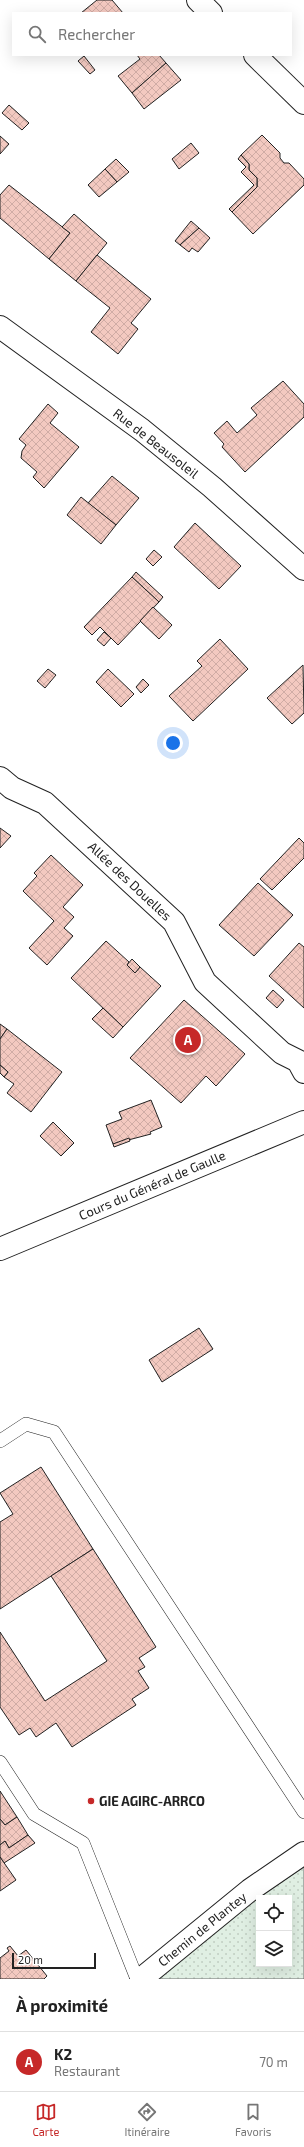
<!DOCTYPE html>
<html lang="fr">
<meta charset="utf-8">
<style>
:root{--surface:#fff;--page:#f2f2f2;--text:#222;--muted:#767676;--line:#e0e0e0;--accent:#c62828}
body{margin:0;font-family:"Exo 2",sans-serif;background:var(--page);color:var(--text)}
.controls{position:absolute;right:12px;bottom:12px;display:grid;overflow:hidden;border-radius:0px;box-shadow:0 4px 16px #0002}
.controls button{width:36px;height:36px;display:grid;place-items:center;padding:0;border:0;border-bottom:1px solid var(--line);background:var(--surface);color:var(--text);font:20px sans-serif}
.scale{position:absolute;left:12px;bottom:10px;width:84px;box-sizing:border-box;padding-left:4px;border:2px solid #222;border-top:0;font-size:11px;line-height:14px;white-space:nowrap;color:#222;-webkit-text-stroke:3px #fff;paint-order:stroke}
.you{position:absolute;left:173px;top:743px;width:14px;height:14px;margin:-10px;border:3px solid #fff;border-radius:50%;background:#1a73e8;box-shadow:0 0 0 6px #1a73e833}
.badge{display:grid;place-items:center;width:26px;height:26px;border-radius:50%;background:var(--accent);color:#fff;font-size:13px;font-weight:700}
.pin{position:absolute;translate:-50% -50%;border:2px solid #fff;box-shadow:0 1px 4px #0006}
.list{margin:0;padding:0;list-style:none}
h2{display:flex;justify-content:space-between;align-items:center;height:52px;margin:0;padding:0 16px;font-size:17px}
h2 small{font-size:13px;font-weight:400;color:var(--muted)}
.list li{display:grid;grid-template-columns:26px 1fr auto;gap:12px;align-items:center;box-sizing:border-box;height:60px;padding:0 16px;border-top:1px solid var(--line)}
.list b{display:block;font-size:15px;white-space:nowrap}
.list p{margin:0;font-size:13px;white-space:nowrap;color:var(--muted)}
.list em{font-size:13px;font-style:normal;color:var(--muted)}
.icon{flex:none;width:22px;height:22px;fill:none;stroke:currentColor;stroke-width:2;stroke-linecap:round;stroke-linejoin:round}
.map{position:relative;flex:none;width:304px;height:1979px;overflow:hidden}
.search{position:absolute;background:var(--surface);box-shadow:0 4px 16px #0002;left:12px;right:12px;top:12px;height:44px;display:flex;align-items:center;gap:10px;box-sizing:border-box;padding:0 14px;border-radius:0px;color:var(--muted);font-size:15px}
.sheet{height:112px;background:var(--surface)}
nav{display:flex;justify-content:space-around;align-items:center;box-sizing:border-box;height:56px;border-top:1px solid var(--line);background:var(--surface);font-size:11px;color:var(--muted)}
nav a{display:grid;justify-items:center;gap:2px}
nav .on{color:var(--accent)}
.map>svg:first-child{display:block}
</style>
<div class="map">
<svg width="304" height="1979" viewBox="0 0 304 1979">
<defs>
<pattern id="green-dots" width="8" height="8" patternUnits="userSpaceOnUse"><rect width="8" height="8" fill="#e0efe3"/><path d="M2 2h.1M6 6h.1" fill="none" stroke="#c0cdc2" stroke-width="1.8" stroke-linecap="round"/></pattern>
<pattern id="building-cross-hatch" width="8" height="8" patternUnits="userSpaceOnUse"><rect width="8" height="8" fill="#f3c9c0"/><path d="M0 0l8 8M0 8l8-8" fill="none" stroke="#d0aca5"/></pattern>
</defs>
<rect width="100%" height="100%" fill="#fff"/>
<path fill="url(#green-dots)" stroke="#6f6f6f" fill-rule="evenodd" d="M 304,1867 L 304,1979 L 155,1979 L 253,1901 ZM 259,1898 L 289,1898 L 289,1964 L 259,1964 Z"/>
<g fill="url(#building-cross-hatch)" stroke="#222">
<polygon points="97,0 112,0 123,13 81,13"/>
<polygon points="137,55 159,55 166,63 132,93 118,76 140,59"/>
<polygon points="84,56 95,70 90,74 78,61"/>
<polygon points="166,63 181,80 144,109 132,93"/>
<polygon points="9,105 29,123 22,130 2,113"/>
<polygon points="262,135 280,153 280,158 284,163 289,163 304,179 304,185 253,234 232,212 257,187 257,178 249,170 249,164 241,155"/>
<polygon points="0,136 9,144 0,154"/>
<polygon points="191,143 199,153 179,169 172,159"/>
<polygon points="241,155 249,164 249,170 257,178 257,187 232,212 229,209 254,185 241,172 246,167 238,159"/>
<polygon points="116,159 129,172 117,182 105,169"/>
<polygon points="105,169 117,182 99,197 88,185"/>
<polygon points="9,185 70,233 49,259 0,218 0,195"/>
<polygon points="74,214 107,243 76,281 49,259 70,233 62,227"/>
<polygon points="191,221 199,228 180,245 175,241"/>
<polygon points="199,228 210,238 198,252 192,248 189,252 180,245"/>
<polygon points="97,255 151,299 131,323 138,329 118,354 91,332 110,308 76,281"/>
<polygon points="283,381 304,404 304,417 245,472 222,447 224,444 214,433 227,421 237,433 257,415 251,408"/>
<polygon points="48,404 58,413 50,423 79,447 44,488 33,477 37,472 21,458 22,451 26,445 19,439"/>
<polygon points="112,476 139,498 116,525 88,503"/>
<polygon points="81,497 116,525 101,544 67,515"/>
<polygon points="195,523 241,566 219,589 174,547"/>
<polygon points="154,550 162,557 153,566 146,559"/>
<polygon points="136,572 163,597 159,602 132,577"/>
<polygon points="132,577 159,602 118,645 100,627 92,635 84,627"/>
<polygon points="153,607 172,625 159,639 140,621"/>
<polygon points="104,632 111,638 104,646 97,640"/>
<polygon points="220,639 248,669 193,721 169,696 202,666 197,661"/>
<polygon points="303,665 304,713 292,724 267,698"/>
<polygon points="48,669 56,675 45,688 37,681"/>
<polygon points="108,669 134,694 121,707 96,682"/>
<polygon points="143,679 149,685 141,693 136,687"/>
<polygon points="0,828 11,836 0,848"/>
<polygon points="299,838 304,843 304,858 272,890 260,879"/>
<polygon points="51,855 83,885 63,907 74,917 64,928 73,936 47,965 29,948 54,921 23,891 37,876 34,873"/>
<polygon points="258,883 293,915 254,956 219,925"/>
<polygon points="106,941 129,962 127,965 135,973 140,967 161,986 123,1027 71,978"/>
<polygon points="299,943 304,947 304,1008 269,976"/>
<polygon points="132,959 140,967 135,973 127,965"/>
<polygon points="273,990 284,1000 277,1008 266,998"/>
<polygon points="184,1000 245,1054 216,1086 206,1076 181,1103 130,1058"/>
<polygon points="103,1008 123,1027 113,1038 92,1019"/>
<polygon points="0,1024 7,1029 0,1039"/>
<polygon points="7,1029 62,1072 31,1112 7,1093 14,1084 4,1077 8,1072 0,1065 0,1039"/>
<polygon points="0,1065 8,1072 4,1077 0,1073"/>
<polygon points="151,1100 162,1127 150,1132 151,1134 113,1144 106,1125 122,1119 119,1112"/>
<polygon points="53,1122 74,1143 61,1156 40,1136"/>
<polygon points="129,1138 130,1141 114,1147 113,1144"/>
<polygon points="199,1328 213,1349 162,1382 149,1360"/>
<polygon points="41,1467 93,1549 0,1609 0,1522 13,1514 0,1493"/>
<polygon points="93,1549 156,1647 139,1658 145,1667 138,1671 149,1688 132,1699 136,1705 72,1747 56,1723 36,1737 30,1728 19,1735 0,1707 0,1632 45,1701 107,1661 51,1576"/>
<polygon points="0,1791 17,1817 5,1825 0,1819"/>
<polygon points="17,1817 28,1835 9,1848 5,1841 0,1845 0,1819 5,1825"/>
<polygon points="28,1835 35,1843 4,1863 0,1857 0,1845 5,1841 9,1848"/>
<polygon points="0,1857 16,1880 0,1891"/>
<polygon points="10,1946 18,1956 26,1950 47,1976 44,1979 0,1979 0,1958 9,1951 7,1948"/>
</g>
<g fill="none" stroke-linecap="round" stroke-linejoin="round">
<defs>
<g id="lane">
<polyline points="0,1441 26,1424 54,1432 304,1812"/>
<polyline points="0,1762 34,1814 83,1843 137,1979"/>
</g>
<g id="street">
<polyline points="198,0 211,13"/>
<polyline points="255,55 304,103"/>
<polyline points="0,778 12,788 45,803 174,922 205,982 282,1053 298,1061 304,1072"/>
<polyline points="141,1979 250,1890 304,1853"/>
</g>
<polyline id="secondary" points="0,327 142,430 212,487 304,569"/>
<polyline id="primary" points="0,1249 304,1122"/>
</defs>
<use href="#lane" stroke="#222" stroke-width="14"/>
<use href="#street" stroke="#222" stroke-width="24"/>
<use href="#secondary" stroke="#222" stroke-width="24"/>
<use href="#primary" stroke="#222" stroke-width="24"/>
<use href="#lane" stroke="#fff" stroke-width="13"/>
<use href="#street" stroke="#fff" stroke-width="22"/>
<use href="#secondary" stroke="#fff" stroke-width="22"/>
<use href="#primary" stroke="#fff" stroke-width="22"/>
</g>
<circle fill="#c62828" stroke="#fff" stroke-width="1.5" cx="91" cy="1801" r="4"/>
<g text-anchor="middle" stroke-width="3" stroke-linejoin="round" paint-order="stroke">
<g font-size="13" fill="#222" stroke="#fff">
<text transform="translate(156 443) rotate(38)" y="5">Rue de Beausoleil</text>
<text transform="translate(130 881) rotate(43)" y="5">Allée des Douelles</text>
<text transform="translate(152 1185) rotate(-23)" y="5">Cours du Général de Gaulle</text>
<text transform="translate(202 1929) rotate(-39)" y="5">Chemin de Plantey</text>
</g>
<g font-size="13" font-weight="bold" fill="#222" stroke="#fff" text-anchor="start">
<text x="99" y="1806">GIE AGIRC-ARRCO</text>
</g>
</g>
</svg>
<div class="controls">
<button><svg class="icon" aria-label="locate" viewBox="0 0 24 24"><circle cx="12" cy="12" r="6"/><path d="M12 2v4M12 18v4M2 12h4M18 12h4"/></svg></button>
<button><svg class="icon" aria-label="layers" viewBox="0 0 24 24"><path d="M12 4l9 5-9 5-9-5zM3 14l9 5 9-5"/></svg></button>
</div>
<div class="scale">20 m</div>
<div class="you"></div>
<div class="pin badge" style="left:188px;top:1040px">A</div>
<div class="search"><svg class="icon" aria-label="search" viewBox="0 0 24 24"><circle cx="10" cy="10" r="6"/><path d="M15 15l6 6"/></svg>Rechercher</div>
</div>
<section class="sheet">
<h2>À proximité<small></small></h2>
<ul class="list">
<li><span class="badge">A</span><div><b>K2</b><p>Restaurant</p></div><em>70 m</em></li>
</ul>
</section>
<nav>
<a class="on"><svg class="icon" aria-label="map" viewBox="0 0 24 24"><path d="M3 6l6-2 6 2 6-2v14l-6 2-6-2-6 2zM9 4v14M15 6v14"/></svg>Carte</a>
<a><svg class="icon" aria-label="directions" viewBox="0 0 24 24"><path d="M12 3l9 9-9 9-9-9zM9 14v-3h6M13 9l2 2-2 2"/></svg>Itinéraire</a>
<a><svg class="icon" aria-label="saved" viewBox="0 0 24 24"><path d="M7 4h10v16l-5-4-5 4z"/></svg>Favoris</a>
</nav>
